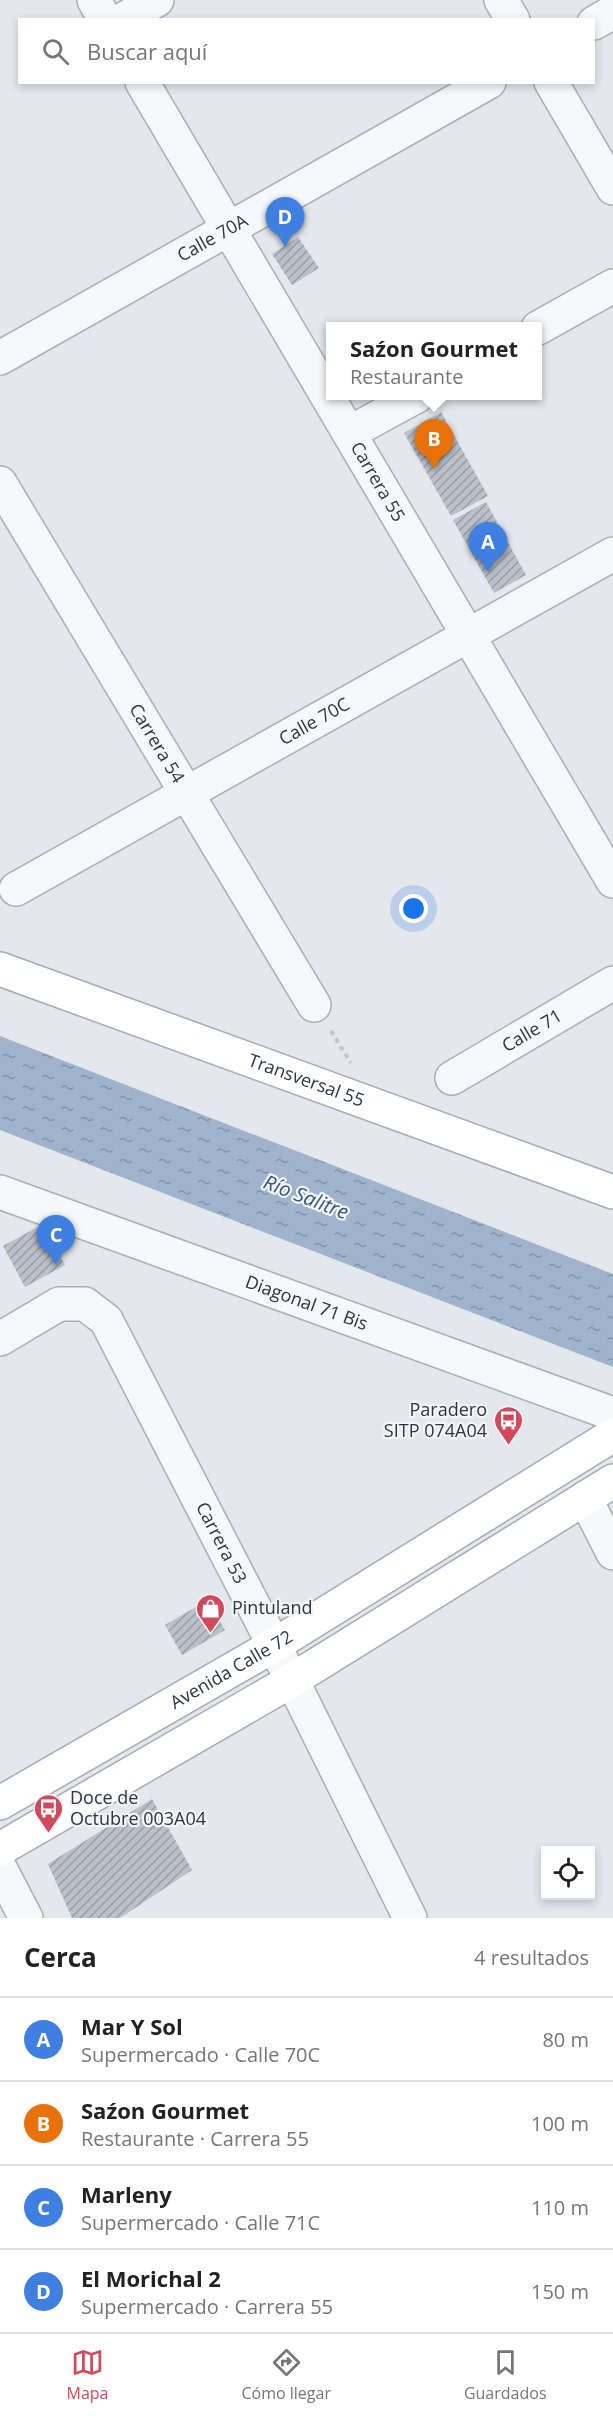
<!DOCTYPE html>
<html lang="es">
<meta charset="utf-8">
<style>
:root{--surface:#fff;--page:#f6f6f6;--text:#222;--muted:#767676;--line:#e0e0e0;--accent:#d1495b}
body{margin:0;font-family:"Open Sans",sans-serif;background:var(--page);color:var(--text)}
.controls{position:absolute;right:18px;bottom:18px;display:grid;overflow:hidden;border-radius:0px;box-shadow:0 3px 9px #0003}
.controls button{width:54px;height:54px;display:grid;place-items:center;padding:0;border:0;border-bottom:2px solid var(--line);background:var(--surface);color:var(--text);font:30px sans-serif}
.you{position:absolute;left:414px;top:909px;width:21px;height:21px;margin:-15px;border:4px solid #fff;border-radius:50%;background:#1a73e8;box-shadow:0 0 0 9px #1a73e833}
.badge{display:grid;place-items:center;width:39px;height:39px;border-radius:50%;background:var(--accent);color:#fff;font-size:20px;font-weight:700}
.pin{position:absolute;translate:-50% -50px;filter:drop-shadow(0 2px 3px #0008)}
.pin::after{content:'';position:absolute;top:32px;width:21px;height:18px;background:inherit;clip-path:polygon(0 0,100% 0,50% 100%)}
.popup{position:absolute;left:326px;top:322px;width:216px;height:78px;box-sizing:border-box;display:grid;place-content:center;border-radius:0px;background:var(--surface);filter:drop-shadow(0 2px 4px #0005);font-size:20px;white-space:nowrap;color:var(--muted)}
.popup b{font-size:22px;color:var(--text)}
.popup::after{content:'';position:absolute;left:50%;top:100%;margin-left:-12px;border:12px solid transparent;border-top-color:var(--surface)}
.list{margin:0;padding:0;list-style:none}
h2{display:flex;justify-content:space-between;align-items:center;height:78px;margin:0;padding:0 24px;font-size:26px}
h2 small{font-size:20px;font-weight:400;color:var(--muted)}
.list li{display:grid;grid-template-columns:39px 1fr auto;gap:18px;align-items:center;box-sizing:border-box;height:84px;padding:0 24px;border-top:2px solid var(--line)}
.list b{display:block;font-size:22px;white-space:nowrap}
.list p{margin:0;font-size:20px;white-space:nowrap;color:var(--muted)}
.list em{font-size:20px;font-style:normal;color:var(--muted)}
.icon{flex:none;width:33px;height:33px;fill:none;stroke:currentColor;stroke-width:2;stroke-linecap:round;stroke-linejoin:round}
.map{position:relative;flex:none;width:613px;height:1918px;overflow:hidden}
.search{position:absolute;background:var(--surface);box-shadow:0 3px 9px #0003;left:18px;right:18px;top:18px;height:66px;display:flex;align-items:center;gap:15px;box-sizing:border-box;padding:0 21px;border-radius:0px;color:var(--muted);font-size:22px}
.sheet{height:414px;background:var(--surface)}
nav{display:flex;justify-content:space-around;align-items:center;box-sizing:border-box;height:84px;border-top:2px solid var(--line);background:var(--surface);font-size:16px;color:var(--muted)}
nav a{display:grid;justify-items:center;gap:3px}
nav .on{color:var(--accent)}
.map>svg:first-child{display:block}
</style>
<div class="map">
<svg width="613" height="1918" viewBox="0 0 613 1918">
<defs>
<pattern id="water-ripples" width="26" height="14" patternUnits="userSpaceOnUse" patternTransform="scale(1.5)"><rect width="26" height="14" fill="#9fb4cc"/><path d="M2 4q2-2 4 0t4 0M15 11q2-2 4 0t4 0" fill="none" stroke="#8293a7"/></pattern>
<pattern id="building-hatch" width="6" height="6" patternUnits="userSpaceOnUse" patternTransform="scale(1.5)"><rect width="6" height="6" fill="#bbc0ca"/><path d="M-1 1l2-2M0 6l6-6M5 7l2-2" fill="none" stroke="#989da6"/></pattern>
</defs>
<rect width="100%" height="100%" fill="#e4e7ec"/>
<polygon fill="url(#water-ripples)" points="0,1036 613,1274 613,1367 0,1130"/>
<g fill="url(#building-hatch)">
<polygon points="298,237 319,268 292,285 272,254"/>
<polygon points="441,412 488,496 451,516 404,433"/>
<polygon points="486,502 526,575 494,593 453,520"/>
<polygon points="43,1224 65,1265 25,1287 3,1246"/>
<polygon points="208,1600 225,1630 182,1655 165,1625"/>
<polygon points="152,1799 192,1870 120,1918 72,1918 48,1864"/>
</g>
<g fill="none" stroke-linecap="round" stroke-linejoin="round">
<defs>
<g id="minor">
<polyline points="94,0 105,20"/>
<polyline points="501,0 513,20"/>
<polyline points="122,20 157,0"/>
<polyline points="594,23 613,12"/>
<path id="s1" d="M 142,82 L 613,881"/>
<polyline points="551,82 613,188"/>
<polyline points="538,328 613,286"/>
<path id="s2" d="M 0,358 L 489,82"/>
<polyline points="349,433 417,396"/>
<path id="s3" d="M 0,483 L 314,1005"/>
<path id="s4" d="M 16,889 L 613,554"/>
<path id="s5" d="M 452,1078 L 613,983"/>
<path id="s6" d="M 0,1192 L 613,1414"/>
<path id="s7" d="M 0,1339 L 59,1304 L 85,1304 L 106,1320 L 292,1680 L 410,1918"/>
<polyline points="585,1498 613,1553"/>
<polyline points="0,1868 26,1918"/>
</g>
<g id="major">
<path id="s8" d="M 0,969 L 613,1192"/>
<path id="s9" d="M 0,1803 L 273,1646 L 613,1435"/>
<polyline points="0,1849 284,1685 613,1481"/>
</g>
</defs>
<use href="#minor" stroke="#a9aeb7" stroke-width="36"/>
<use href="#major" stroke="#a3abb8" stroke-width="36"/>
<polyline stroke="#c2c5cb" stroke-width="4" stroke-dasharray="4.5 4.5" stroke-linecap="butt" points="331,1031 351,1063"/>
<use href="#minor" stroke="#f7f8fa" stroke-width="33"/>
<use href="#major" stroke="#fff" stroke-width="33"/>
</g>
<defs>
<symbol id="bus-pin" viewBox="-11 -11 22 30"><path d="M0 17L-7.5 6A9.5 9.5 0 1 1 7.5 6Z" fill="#d1495b" stroke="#f4f6f9"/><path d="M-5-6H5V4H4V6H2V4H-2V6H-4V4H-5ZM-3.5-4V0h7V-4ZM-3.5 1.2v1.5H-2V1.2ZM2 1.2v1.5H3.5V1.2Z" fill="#fff"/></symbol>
<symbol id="shop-pin" viewBox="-11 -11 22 30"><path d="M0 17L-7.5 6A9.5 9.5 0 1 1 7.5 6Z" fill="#d1495b" stroke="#f4f6f9"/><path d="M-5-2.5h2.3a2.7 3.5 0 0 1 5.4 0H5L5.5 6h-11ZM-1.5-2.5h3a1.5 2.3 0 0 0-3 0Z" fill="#fff"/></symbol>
</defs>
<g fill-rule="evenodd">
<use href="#bus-pin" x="492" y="1404" width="33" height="45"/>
<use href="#shop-pin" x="194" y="1592" width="33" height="45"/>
<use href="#bus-pin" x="32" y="1792" width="33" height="45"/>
</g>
<g text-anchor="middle" stroke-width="4.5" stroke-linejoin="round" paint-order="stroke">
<g font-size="18" fill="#2b3445" stroke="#f4f6f9">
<text dy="6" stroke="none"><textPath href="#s2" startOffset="244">Calle 70A</textPath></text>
<text dy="6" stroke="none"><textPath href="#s1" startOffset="464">Carrera 55</textPath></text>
<text dy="6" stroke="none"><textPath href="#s4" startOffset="342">Calle 70C</textPath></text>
<text dy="6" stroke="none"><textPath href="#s3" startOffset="304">Carrera 54</textPath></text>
<text dy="6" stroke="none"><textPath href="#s5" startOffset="93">Calle 71</textPath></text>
<text dy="6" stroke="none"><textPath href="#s8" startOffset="326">Transversal 55</textPath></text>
<text dy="6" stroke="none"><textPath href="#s6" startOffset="326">Diagonal 71 Bis</textPath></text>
<text dy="6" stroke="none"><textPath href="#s7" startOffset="372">Carrera 53</textPath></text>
<text dy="6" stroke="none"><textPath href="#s9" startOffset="267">Avenida Calle 72</textPath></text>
</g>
<g font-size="18" fill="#2b3445" stroke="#f4f6f9" text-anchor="start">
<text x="487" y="1416" text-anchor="end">Paradero<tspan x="487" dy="21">SITP 074A04</tspan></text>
<text x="232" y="1614">Pintuland</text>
<text x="70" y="1804">Doce de<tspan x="70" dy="21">Octubre 003A04</tspan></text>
</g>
<g font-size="20" font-style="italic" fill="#34527a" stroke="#f4f6f9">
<text transform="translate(306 1197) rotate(21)" y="7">Río Salitre</text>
</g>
</g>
</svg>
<div class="controls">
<button><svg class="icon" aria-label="locate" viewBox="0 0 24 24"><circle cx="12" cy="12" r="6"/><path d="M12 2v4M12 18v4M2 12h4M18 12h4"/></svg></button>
</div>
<div class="you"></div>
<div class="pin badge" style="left:488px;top:572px;background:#3f7fe0">A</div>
<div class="pin badge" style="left:434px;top:469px;background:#e8710a">B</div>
<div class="popup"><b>Saźon Gourmet</b>Restaurante</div>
<div class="pin badge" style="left:56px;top:1265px;background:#3f7fe0">C</div>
<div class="pin badge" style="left:285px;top:247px;background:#3f7fe0">D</div>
<div class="search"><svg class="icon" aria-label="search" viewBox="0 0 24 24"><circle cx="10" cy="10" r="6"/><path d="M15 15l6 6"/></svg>Buscar aquí</div>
</div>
<section class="sheet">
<h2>Cerca<small>4 resultados</small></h2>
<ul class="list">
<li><span class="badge" style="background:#3f7fe0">A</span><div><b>Mar Y Sol</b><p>Supermercado · Calle 70C</p></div><em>80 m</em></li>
<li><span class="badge" style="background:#e8710a">B</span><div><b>Saźon Gourmet</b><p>Restaurante · Carrera 55</p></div><em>100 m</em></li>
<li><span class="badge" style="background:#3f7fe0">C</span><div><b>Marleny</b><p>Supermercado · Calle 71C</p></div><em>110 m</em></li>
<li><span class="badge" style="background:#3f7fe0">D</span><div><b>El Morichal 2</b><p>Supermercado · Carrera 55</p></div><em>150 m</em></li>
</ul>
</section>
<nav>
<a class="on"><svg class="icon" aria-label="map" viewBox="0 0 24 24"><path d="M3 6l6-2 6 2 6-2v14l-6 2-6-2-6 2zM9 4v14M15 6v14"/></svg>Mapa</a>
<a><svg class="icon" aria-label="directions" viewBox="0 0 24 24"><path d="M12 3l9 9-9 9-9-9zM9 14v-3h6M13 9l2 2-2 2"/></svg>Cómo llegar</a>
<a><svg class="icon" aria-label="saved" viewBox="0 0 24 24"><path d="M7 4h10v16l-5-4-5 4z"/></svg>Guardados</a>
</nav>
